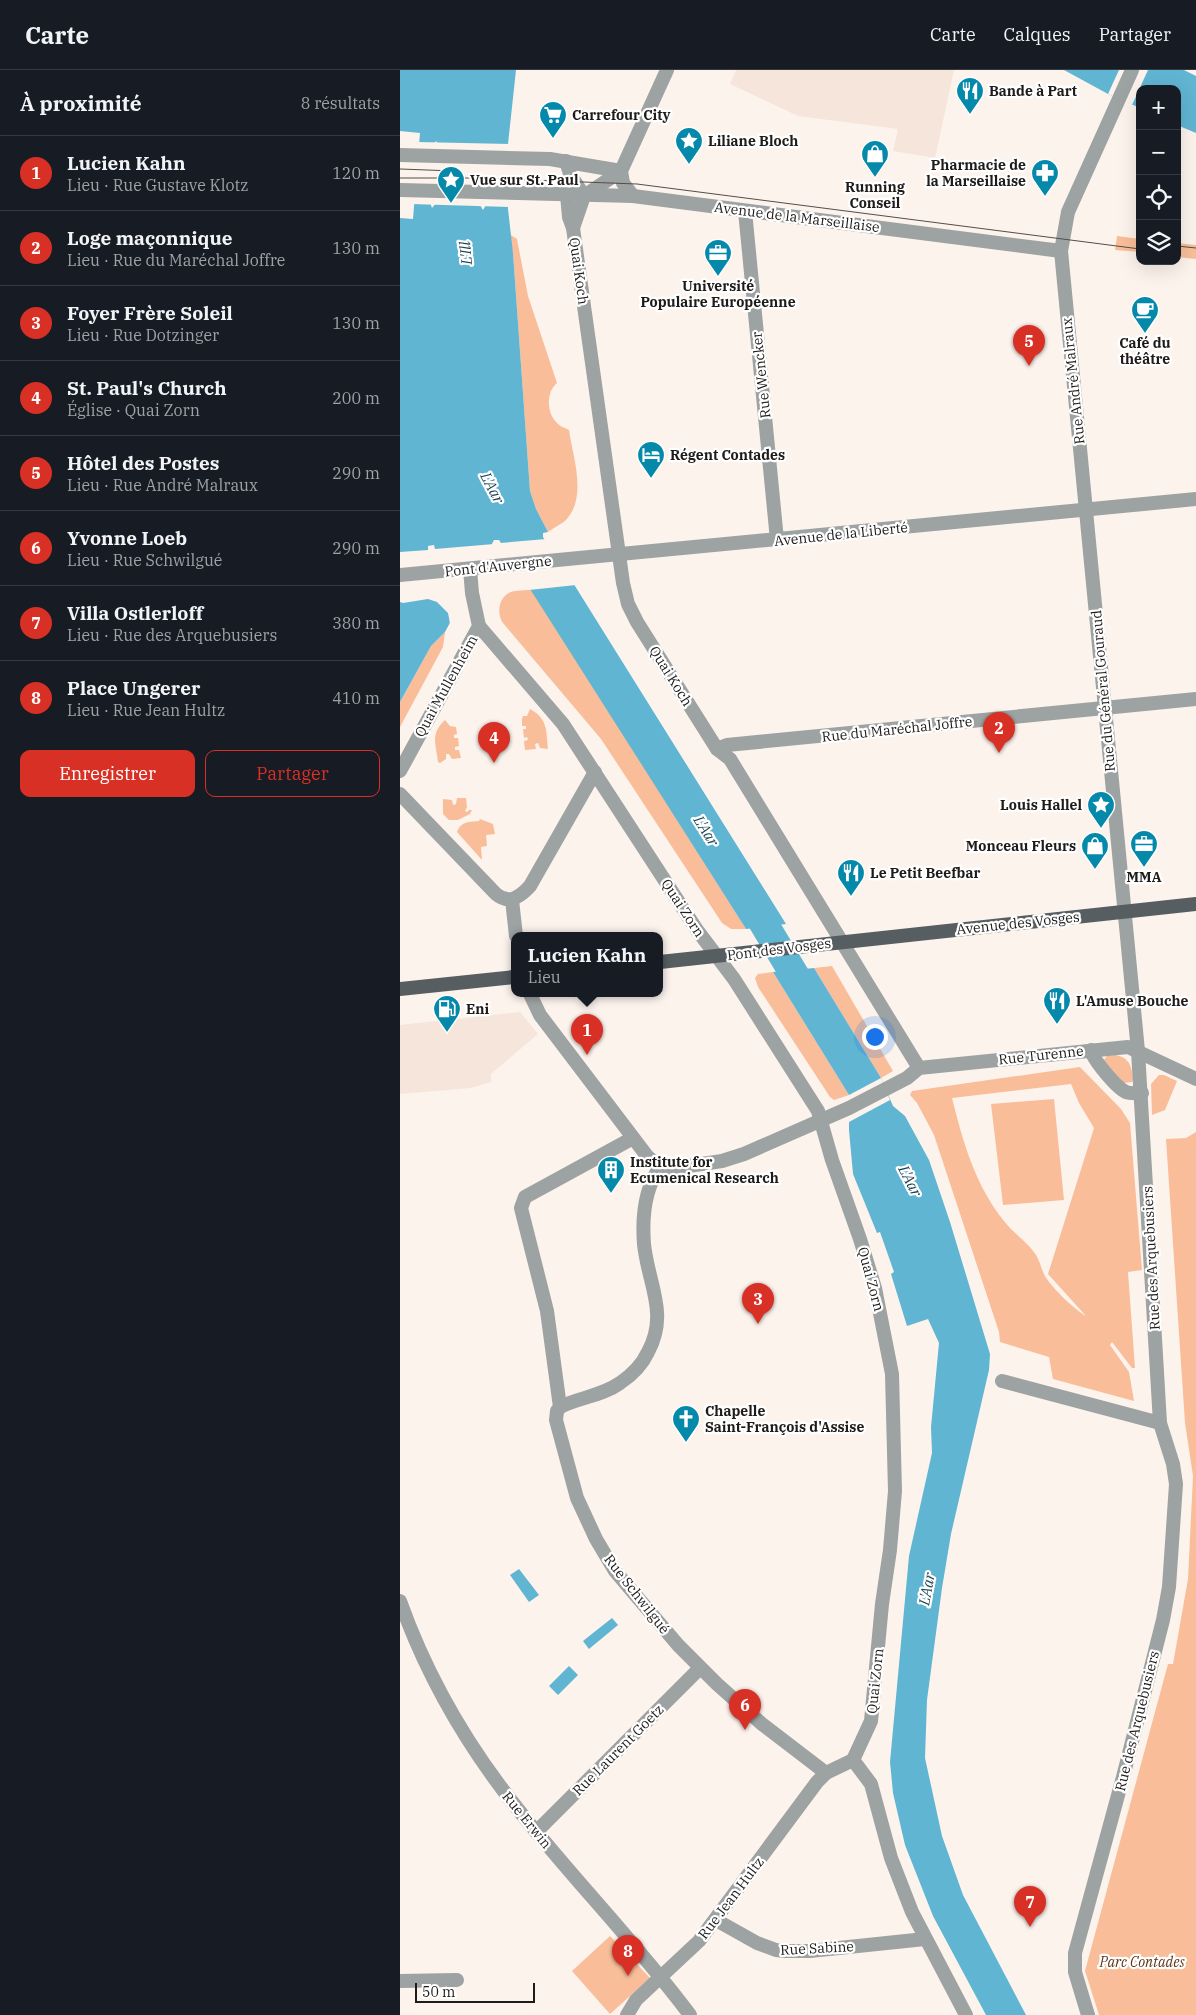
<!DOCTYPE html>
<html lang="fr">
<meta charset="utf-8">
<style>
:root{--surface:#171b24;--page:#242831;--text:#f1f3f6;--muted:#9ea1a6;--line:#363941;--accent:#d93025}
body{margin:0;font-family:"IBM Plex Serif",serif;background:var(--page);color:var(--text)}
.controls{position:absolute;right:15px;top:15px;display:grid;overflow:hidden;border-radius:10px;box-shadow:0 5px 20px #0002}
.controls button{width:45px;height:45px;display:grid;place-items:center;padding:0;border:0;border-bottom:1px solid var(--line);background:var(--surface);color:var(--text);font:25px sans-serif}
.scale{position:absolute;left:15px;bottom:12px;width:120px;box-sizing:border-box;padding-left:5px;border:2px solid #1e1b19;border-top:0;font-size:14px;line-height:18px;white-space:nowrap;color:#1e1b19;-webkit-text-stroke:4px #fff;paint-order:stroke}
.you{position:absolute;left:474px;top:966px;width:18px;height:18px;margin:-12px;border:4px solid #fff;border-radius:50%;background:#1a73e8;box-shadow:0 0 0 8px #1a73e833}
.badge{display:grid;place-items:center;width:32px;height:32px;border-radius:50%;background:var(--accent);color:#fff;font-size:16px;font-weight:700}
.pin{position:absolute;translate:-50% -41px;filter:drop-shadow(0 1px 2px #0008)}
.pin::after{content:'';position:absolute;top:26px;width:18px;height:15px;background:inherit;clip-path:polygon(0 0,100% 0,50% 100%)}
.popup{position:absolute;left:111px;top:862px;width:152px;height:65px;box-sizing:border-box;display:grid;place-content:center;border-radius:10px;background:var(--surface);filter:drop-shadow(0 1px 4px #0005);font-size:16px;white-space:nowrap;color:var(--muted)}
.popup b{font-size:19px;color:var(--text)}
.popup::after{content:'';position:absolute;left:50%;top:100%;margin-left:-10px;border:10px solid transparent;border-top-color:var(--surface)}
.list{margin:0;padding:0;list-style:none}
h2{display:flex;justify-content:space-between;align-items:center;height:65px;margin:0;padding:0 20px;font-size:21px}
h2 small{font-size:16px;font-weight:400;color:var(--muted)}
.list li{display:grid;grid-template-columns:32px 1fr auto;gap:15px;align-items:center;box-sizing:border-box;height:75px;padding:0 20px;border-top:1px solid var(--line)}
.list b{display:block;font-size:19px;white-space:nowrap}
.list p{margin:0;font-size:16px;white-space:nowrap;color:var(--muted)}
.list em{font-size:16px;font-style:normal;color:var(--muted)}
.actions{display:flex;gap:10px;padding:15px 20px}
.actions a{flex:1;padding:11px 0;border:1px solid var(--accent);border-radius:10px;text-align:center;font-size:18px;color:var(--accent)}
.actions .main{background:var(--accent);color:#fff}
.icon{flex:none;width:28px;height:28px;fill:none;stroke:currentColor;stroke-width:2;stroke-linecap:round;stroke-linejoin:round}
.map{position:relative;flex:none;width:796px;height:1945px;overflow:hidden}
header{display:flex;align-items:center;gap:30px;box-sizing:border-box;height:70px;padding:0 25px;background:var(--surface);border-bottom:1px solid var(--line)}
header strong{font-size:24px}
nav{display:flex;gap:28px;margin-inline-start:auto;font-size:18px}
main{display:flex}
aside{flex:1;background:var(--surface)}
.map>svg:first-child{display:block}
</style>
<header>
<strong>Carte</strong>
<nav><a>Carte</a><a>Calques</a><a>Partager</a></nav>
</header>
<main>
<aside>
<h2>À proximité<small>8 résultats</small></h2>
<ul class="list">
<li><span class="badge">1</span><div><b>Lucien Kahn</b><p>Lieu · Rue Gustave Klotz</p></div><em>120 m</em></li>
<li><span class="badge">2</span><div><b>Loge maçonnique</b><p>Lieu · Rue du Maréchal Joffre</p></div><em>130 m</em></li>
<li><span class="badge">3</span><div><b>Foyer Frère Soleil</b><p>Lieu · Rue Dotzinger</p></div><em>130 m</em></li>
<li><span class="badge">4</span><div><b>St. Paul's Church</b><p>Église · Quai Zorn</p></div><em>200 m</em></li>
<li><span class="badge">5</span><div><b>Hôtel des Postes</b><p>Lieu · Rue André Malraux</p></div><em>290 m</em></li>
<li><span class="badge">6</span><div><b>Yvonne Loeb</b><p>Lieu · Rue Schwilgué</p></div><em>290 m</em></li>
<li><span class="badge">7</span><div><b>Villa Ostlerloff</b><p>Lieu · Rue des Arquebusiers</p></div><em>380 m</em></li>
<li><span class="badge">8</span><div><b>Place Ungerer</b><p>Lieu · Rue Jean Hultz</p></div><em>410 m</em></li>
</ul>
<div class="actions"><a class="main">Enregistrer</a><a>Partager</a></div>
</aside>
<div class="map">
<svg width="796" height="1945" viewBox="0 0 796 1945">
<rect width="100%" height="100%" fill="#fcf3ed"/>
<g fill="#f6e5db">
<polygon points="336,0 554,0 535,88 493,81 498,59 398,46 330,14"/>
<polygon points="120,942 138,964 91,1004 91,1012 71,1018 0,1024 0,955"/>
</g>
<g fill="#f9be99" fill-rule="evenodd">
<path d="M 109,164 L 117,169 L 128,226 L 157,313 C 146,322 146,344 158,354 C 161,357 166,358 169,360 C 173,388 188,428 165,451 C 160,455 153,458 148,462 L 136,439 L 130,421 L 113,183 Z"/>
<polygon points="717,166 740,169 740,182 715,180"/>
<polygon points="777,173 796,175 796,189 777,187"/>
<path d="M 132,520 L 346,859 L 331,859 L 322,853 L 201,669 L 103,553 C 95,541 100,523 115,521 C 121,520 127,520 132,520 Z"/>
<polygon points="45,562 43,577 0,657 0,632 31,576"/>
<path d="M 130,639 C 148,649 146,660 148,679 L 140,678 L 138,673 L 135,674 L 136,679 L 125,680 L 124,671 L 128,670 L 127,667 L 124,668 L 123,659 L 126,659 L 126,656 L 122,656 L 122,649 L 123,646 L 127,646 Z"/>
<path d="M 45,650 L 50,656 L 56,657 L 57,664 L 54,665 L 54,668 L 58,668 L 59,676 L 55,677 L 55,680 L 59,680 L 61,688 L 52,689 L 49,684 L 46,684 L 46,689 L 40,693 L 38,692 C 36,673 30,664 45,650 Z"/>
<polygon points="57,728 66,728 67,737 65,741 67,742 69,740 72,740 70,744 58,750 49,750 43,744 43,729 52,730 53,735 56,734"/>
<path d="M 80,749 L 93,754 L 95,764 L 86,765 L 87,776 L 81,777 L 82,790 L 57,762 C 61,751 70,752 79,751 Z"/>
<polygon points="432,896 493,1001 481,1008 414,898"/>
<polygon points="373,902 449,1025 434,1030 430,1027 358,917 355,908 358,904"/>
<path d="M 715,985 C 730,987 732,998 733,1010 L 732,1012 L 724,1013 L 703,991 L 707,986 Z"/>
<path d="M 680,997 L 721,1039 L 730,1053 L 742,1200 L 728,1202 L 735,1298 L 732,1298 L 712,1272 L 710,1275 L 729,1302 L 734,1331 L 653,1309 L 649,1287 L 600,1272 L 599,1262 L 534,1065 L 517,1033 L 510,1025 L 512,1021 ZM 671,1014 L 679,1033 L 694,1058 L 648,1204 L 686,1246 C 674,1239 652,1218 645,1206 C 641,1199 640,1191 636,1185 C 628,1172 613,1163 604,1151 C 575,1115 563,1072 552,1028 Z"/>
<polygon points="759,1005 764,1005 777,1011 765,1040 752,1045 751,1014"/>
<polygon points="654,1029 664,1130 603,1135 591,1034"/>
<polygon points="796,1062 796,1945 699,1945 685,1901 768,1594 773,1594 788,1509 793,1406 785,1353 766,1069 786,1068"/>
<polygon points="210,1866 250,1908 210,1944 172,1901"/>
</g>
<g fill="#60b5d2" fill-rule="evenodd">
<path d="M 0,0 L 116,0 L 108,74 L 108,139 L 113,183 L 130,421 L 136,439 L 148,462 L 143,463 L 143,467 L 175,516 L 386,854 L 346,859 L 99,470 L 94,470 L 45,562 L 31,576 L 0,632 L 0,148 L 13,149 L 20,63 L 0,61 ZM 36,71 L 39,77 L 36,133 L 32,138 L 30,132 L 32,76 ZM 86,74 L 89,79 L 86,135 L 83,140 L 80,135 L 83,79 Z"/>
<polygon points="664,0 784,0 796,6 796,63 777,55 777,19 740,19 740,38 708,24"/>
<polygon points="414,898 481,1008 493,1036 505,1046 529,1090 550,1152 590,1284 589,1300 551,1464 542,1518 527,1630 525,1688 542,1766 563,1825 626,1945 586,1945 533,1846 505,1775 493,1723 490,1692 509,1486 532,1383 531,1357 539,1273 528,1249 507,1256 491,1204 494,1202 480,1162 477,1163 453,1104 449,1060 449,1025 373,902"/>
<polygon points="119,1499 139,1525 129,1532 110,1505"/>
<polygon points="212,1548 218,1555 189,1579 183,1571"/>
<polygon points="169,1596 178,1605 158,1625 149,1616"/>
</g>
<g fill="#fcf3ed">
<polygon points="719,0 748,0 732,35 708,24"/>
<polygon points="17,72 110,74 110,137 11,134"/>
<polygon points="146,469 176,515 129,520 99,474 95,473 47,563 50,554 49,548 48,543 37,532 28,529 3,533 0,532 0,482 28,480 28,476 34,475 35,479 94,474 94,470 99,470 100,473"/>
<polygon points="481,1008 490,1030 449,1052 449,1025"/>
</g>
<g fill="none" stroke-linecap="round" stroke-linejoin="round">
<polyline stroke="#60b5d2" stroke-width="29" points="346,824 412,934"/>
<g stroke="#9da2a3" stroke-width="14">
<polyline points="0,85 150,89 221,101"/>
<polyline points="166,91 170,104 184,126"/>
<polyline points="0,120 233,126 661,181"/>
<polyline points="167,125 169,147 173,158 223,513 228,534 237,552 317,679 330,689 519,998"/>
<polyline points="233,126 223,113 221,101 267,0"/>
<polyline points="345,141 377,470"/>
<polyline points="173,158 184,126 221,101"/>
<polyline points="79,556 163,654 297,860 334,909 418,1041 432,1090 460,1169 475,1218 492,1304 495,1421 490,1480 482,1534 471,1651 453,1690"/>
<polyline points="317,679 327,675 796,629"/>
<polyline points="0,701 79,556 72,523 70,499"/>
<path d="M 0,724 L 96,824 C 109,835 120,827 130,816 L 195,702"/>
<polyline points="112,830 116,866"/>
<polyline points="130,924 140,945 247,1086 260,1097 268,1099 322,1091 344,1084 449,1038 507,1008 519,998 728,977 796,1009"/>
<path d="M 691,980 C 693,990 717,1018 726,1022 C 731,1024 736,1023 742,1023"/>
<polyline points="233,1068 125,1127 121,1138 147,1241 160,1337 157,1341 156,1350 177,1428 196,1469 215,1501 278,1575 317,1614 362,1654 426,1703"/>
<polyline points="602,1311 760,1353"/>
<path d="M 160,1337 C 180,1327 202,1326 220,1313 C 232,1305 242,1295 248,1282 C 269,1243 248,1214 244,1174 C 242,1148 245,1118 260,1097"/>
<path d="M 0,1531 C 24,1598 60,1663 103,1720 C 162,1798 232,1867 290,1945"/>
<polyline points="453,1690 471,1714 491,1788 512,1842 566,1945"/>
<polyline points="136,1762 300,1598"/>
<polyline points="316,1850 357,1873 376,1880 385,1881 410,1881 525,1869"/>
<polyline points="0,1911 57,1910"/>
<polyline points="227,1945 236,1930 299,1871 417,1712 426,1703 453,1690"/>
<polyline points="688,1945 675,1902 675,1883 723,1707 763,1550 769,1517 776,1414 773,1394 760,1353 738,981 661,181 668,142 732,0"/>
</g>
<polyline stroke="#9da2a3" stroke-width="14" points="0,505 796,429"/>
<g stroke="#565e61" stroke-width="14">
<polyline points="260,892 796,834"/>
<polyline points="0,919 114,907"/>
</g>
<g stroke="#524e4b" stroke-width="1">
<polyline points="0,99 54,101"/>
<polyline points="0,108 75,108 237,114 740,179"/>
<polyline points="777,176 796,178"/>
</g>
</g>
<defs>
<symbol id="restaurant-pin" viewBox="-11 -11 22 30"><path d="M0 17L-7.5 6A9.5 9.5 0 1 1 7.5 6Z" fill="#0489aa" stroke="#fff"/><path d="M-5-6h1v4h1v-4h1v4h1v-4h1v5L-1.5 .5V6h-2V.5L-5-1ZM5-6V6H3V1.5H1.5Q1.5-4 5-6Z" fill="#fff"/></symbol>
<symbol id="supermarket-pin" viewBox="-11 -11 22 30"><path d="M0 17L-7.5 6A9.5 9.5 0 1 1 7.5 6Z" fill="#0489aa" stroke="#fff"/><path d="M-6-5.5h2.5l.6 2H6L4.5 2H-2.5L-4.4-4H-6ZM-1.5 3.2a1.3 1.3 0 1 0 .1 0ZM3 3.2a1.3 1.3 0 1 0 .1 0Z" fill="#fff"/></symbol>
<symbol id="sight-pin" viewBox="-11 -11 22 30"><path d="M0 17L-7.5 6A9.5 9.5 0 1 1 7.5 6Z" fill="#0489aa" stroke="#fff"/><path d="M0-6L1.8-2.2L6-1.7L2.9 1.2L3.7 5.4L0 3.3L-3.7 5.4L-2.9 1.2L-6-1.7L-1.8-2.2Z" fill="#fff"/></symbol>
<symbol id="shop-pin" viewBox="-11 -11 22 30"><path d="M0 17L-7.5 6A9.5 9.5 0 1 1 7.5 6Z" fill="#0489aa" stroke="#fff"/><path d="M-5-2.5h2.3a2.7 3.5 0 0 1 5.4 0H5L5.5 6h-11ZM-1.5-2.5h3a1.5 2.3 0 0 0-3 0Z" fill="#fff"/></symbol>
<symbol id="pharmacy-pin" viewBox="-11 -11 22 30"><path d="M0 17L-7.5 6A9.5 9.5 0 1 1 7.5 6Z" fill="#0489aa" stroke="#fff"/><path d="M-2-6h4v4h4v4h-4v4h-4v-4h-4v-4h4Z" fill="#fff"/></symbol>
<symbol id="office-pin" viewBox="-11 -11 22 30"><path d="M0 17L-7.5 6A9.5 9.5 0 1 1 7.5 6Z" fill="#0489aa" stroke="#fff"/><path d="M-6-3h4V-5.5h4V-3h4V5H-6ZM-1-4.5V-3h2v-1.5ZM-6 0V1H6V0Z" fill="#fff"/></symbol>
<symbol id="cafe-pin" viewBox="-11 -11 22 30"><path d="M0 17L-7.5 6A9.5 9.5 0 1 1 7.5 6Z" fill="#0489aa" stroke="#fff"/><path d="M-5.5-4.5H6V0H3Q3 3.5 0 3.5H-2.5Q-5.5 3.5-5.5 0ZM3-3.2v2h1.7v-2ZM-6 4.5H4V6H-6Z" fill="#fff"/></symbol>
<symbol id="hotel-pin" viewBox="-11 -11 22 30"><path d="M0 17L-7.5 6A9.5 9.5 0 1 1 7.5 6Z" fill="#0489aa" stroke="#fff"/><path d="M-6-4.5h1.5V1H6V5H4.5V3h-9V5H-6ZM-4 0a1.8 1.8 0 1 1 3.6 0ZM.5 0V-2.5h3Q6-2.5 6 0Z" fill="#fff"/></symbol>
<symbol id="fuel-pin" viewBox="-11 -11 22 30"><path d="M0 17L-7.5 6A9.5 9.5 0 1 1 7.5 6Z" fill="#0489aa" stroke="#fff"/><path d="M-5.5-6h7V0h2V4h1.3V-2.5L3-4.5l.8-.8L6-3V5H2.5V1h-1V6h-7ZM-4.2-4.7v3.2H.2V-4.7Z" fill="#fff"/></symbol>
<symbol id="building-pin" viewBox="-11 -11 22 30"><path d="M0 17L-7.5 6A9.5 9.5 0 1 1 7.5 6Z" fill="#0489aa" stroke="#fff"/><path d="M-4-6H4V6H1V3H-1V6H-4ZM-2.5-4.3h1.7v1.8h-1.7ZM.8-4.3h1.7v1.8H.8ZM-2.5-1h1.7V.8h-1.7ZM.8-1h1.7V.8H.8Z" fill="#fff"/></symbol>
<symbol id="church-pin" viewBox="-11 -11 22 30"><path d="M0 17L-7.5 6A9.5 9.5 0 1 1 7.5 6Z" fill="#0489aa" stroke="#fff"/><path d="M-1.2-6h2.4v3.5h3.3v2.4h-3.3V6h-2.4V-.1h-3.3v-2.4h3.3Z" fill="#fff"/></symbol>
</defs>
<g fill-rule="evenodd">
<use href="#restaurant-pin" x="554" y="5" width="32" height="43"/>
<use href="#supermarket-pin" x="137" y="29" width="32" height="43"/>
<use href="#sight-pin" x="273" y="55" width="32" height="43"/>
<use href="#shop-pin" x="459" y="68" width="32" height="43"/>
<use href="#pharmacy-pin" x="629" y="87" width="32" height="43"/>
<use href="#sight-pin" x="35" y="94" width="32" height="43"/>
<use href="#office-pin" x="302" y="167" width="32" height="43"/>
<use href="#cafe-pin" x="729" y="224" width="32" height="43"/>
<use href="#hotel-pin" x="235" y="369" width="32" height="43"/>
<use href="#sight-pin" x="685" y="719" width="32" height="43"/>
<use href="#office-pin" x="728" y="758" width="32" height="43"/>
<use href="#shop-pin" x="679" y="760" width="32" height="43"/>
<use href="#restaurant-pin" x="435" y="787" width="32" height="43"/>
<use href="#restaurant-pin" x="641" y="915" width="32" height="43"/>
<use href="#fuel-pin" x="31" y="923" width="32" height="43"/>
<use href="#building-pin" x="195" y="1084" width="32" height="43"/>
<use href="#church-pin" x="270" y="1333" width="32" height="43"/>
</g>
<g text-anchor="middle" stroke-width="4.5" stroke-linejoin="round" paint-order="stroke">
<g font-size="14" font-weight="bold" fill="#1e1b19" stroke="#fff" text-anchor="start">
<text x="589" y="26">Bande à Part</text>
<text x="172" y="50">Carrefour City</text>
<text x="308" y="76">Liliane Bloch</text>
<text x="626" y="100" text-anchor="end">Pharmacie de<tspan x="626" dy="16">la Marseillaise</tspan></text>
<text x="70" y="115">Vue sur St. Paul</text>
<text x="475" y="122" text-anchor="middle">Running<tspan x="475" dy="16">Conseil</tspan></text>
<text x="318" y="221" text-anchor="middle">Université<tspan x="318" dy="16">Populaire Européenne</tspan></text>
<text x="745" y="278" text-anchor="middle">Café du<tspan x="745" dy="16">théâtre</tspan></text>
<text x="270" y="390">Régent Contades</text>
<text x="682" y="740" text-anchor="end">Louis Hallel</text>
<text x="676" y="781" text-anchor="end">Monceau Fleurs</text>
<text x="470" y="808">Le Petit Beefbar</text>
<text x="744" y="812" text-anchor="middle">MMA</text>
<text x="676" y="936">L'Amuse Bouche</text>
<text x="66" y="944">Eni</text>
<text x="230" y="1097">Institute for<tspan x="230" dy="16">Ecumenical Research</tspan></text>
<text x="305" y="1346">Chapelle<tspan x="305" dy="16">Saint-François d'Assise</tspan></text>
</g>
<g font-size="14" fill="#1e1b19" stroke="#fff">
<text transform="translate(397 147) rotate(7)" y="5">Avenue de la Marseillaise</text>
<text transform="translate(179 201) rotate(82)" y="5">Quai Koch</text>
<text transform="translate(361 305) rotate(-96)" y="5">Rue Wencker</text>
<text transform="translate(673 311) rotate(-96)" y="5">Rue André Malraux</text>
<text transform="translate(441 464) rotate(-6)" y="5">Avenue de la Liberté</text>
<text transform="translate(98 496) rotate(-6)" y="5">Pont d'Auvergne</text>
<text transform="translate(271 606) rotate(58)" y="5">Quai Koch</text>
<text transform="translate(46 616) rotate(-61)" y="5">Quai Mullenheim</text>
<text transform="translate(703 621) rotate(-95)" y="5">Rue du Général Gouraud</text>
<text transform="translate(497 659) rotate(-6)" y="5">Rue du Maréchal Joffre</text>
<text transform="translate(283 838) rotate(57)" y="5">Quai Zorn</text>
<text transform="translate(618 853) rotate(-6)" y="5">Avenue des Vosges</text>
<text transform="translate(379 879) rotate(-7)" y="5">Pont des Vosges</text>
<text transform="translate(641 985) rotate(-6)" y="5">Rue Turenne</text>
<text transform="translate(751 1188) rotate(-93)" y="5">Rue des Arquebusiers</text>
<text transform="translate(471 1209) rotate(75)" y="5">Quai Zorn</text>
<text transform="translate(237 1524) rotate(52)" y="5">Rue Schwilgué</text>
<text transform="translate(475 1611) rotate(-84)" y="5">Quai Zorn</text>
<text transform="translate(737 1651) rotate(-76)" y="5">Rue des Arquebusiers</text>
<text transform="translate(218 1680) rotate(-45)" y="5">Rue Laurent Goetz</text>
<text transform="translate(127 1750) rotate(51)" y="5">Rue Erwin</text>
<text transform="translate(331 1828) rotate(-53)" y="5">Rue Jean Hultz</text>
<text transform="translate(417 1878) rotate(-3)" y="5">Rue Sabine</text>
</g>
<g font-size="14" font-style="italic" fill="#5f3518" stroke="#fff">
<text x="742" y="1897">Parc Contades</text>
</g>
<g font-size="15" font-style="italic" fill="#1e4451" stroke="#fff">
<text transform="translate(66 183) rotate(-95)" y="5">L'Ill</text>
<text transform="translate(92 418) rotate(62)" y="5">L'Aar</text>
<text transform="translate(306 761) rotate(58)" y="5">L'Aar</text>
<text transform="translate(510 1111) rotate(63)" y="5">L'Aar</text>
<text transform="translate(527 1519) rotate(-80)" y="5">L'Aar</text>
</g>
</g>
</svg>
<div class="controls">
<button>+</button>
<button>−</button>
<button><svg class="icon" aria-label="locate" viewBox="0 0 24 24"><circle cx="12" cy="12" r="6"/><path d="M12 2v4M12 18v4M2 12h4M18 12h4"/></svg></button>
<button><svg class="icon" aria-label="layers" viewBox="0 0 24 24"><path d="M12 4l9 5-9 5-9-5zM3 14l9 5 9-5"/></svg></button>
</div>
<div class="scale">50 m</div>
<div class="you"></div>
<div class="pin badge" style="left:187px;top:985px">1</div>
<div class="popup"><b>Lucien Kahn</b>Lieu</div>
<div class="pin badge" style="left:599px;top:683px">2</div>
<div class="pin badge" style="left:358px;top:1254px">3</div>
<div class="pin badge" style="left:94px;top:693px">4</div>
<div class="pin badge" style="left:629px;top:296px">5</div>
<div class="pin badge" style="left:345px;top:1660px">6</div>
<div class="pin badge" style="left:630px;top:1857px">7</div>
<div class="pin badge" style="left:228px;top:1906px">8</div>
</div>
</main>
